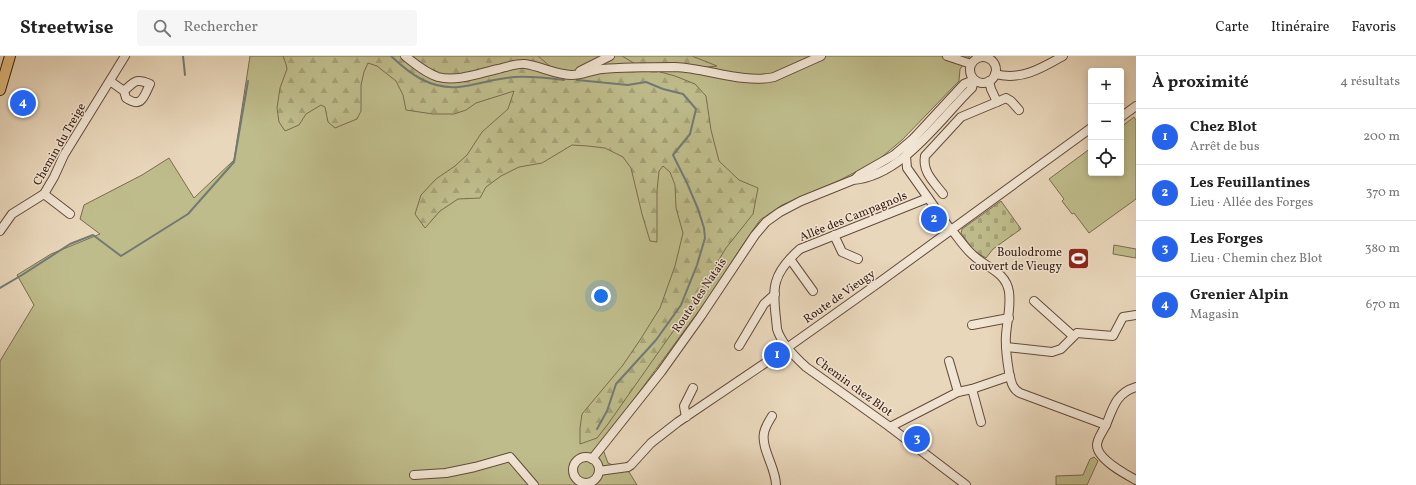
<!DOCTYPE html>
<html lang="fr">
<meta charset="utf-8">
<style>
:root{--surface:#fff;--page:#f6f6f6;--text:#222;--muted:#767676;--line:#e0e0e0;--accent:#2563eb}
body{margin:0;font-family:Vollkorn,serif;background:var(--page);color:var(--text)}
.controls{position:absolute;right:12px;top:12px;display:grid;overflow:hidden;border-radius:4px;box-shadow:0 2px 6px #0003}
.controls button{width:36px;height:36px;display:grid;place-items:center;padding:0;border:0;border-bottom:1px solid var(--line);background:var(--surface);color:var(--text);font:20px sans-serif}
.you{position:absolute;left:601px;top:240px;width:14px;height:14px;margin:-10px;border:3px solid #fff;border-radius:50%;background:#1a73e8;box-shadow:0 0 0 6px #1a73e833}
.badge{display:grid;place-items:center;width:26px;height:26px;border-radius:50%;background:var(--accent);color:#fff;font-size:13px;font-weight:700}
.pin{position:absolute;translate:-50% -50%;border:2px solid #fff;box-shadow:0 1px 4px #0006}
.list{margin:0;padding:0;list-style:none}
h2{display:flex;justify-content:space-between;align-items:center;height:52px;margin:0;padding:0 16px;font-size:17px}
h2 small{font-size:13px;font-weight:400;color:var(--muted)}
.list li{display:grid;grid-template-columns:26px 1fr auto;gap:12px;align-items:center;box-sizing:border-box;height:56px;padding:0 16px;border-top:1px solid var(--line)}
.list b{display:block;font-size:15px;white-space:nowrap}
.list p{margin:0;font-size:13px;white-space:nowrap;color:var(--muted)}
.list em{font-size:13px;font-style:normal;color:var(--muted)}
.icon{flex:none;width:22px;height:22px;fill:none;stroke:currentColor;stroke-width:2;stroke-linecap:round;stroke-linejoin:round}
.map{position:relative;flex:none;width:1136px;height:429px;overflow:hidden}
header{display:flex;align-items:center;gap:24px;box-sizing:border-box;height:56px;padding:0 20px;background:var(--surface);border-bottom:1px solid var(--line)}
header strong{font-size:19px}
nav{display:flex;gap:22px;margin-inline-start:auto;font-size:14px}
.search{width:280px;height:36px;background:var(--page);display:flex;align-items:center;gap:10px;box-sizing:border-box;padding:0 14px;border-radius:4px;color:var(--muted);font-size:15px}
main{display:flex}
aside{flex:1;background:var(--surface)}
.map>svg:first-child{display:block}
</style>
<header>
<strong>Streetwise</strong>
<div class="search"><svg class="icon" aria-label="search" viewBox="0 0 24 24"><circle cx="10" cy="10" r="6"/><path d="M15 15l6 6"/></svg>Rechercher</div>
<nav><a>Carte</a><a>Itinéraire</a><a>Favoris</a></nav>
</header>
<main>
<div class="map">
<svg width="1136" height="429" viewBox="0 0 1136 429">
<defs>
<pattern id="forest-firs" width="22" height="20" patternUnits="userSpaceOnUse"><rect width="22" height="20" fill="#bfbc8b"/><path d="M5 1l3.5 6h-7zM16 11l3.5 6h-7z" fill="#a5a177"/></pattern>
<pattern id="cemetery-stones" width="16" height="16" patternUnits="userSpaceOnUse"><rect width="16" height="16" fill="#bfbc8b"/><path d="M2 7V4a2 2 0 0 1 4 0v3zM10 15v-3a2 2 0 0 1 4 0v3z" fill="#a5a177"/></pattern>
</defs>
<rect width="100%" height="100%" fill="#e9d7bb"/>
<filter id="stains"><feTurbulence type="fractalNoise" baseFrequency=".005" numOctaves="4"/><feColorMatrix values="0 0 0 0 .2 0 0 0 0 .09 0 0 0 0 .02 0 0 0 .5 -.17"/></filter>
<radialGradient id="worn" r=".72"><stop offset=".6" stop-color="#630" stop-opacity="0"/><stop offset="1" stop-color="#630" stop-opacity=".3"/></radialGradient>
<g fill="#bfbc8b" stroke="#7b6c4e">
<polygon points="250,0 970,0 960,13 959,25 902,84 877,105 838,125 782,149 760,164 746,184 709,241 601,388 608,407 629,416 637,429 0,429 0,305 34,249 17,219 51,198 100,178 80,163 84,149 142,119 169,102 194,142 234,104"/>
<polygon points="1134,61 1136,64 1136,143 1089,177 1074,157 1072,158 1062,145 1064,143 1049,123 1091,92 1091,117 1121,117 1121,71"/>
<polygon points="1114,189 1136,193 1136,202 1113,198"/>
<polygon points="1094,401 1098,405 1087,429 1056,429 1056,420 1083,419 1090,403"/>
</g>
<g fill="url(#forest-firs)" stroke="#7b6c4e">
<polygon points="283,0 538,0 559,18 653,14 675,20 695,28 706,40 711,74 719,105 739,124 758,132 753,158 726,192 693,247 608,368 597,382 580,388 580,372 582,358 623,309 640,284 660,252 675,210 683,177 676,152 675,129 670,116 663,110 659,115 657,135 657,186 650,185 642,158 631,112 623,101 605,92 588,90 572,89 542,107 519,111 501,120 486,131 480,142 458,143 440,155 425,172 415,158 421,139 436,123 455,110 467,99 482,76 508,53 514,35 476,47 466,54 454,58 433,58 406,54 403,39 396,25 377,10 368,7 364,16 361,29 361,55 357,63 335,72 328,66 325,51 321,49 306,58 299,69 285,75 279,66 277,52 280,32 287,13 286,8"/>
<polygon points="622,0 692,0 717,10 683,14 637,9"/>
</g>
<polygon fill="url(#cemetery-stones)" stroke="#7b6c4e" points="1001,145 1021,173 993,193 986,202 974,195 961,177 962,173"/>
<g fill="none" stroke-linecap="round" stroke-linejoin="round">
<g stroke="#727a74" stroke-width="2">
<polyline points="183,0 185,19"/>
<path d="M 391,0 C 410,18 430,33 458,31 C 477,29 496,22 515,21 C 531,20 548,22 564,24"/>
<polyline points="577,24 628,29 646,26 663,33 683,38 696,53 690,78 673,99 687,127 698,153 704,172 705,182 697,209 681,249 656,284 616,328 607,355 597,373"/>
<polyline points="0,232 22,219 70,188 93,179 121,200 188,158 234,106 248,25"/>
</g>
<defs>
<g id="minor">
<path d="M 405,0 C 415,8 426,17 438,21 C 457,26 480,17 498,13 C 506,11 517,7 525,8 C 540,10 556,19 572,19 C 582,19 592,14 602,13 C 626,11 651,11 675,11 C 706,12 744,28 774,21 L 821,0"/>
<polyline points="947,0 971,8"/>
<circle cx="983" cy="14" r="13"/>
<polyline points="580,15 610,0"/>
<path d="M 995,18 C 1021,25 1042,12 1063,0"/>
<path d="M 110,25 L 124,35 L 126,42 C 142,53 144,40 150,28 C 136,22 135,25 124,35"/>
<polyline points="997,46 1006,42 1011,45 1019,54"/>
<polyline points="1121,61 1136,50"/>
<path d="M 914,82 L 906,100 L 907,112 L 948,170 C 957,179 964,192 974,200 C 987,212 1006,216 1009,236 C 1011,251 1007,265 1006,279 C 1005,292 1007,304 1009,316 C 1011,325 1012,333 1020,337 L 1106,369 C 1103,375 1097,383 1097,389 C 1097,403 1125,418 1136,424"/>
<polyline points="855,123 859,119 894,99 914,82 964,28 974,24"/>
<polyline points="44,138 70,158"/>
<path d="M 943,138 C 934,126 922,116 925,100 L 961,61 L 997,46 L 991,33 L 989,25"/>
<path d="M 928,142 L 800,193 C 791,201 779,214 776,226 C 772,239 776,259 777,273 C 781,287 795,301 806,311 L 890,371 L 966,429"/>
<polyline points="0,175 12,158 44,138 54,121 64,99 125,0"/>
<polyline points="834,179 842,196 858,203"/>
<polyline points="790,203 813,235"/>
<polyline points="1034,245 1073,280"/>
<polyline points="972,269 1009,262"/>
<polyline points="739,290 764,248 775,238"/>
<polyline points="1006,291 1052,296 1061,293 1077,277 1113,280 1123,261 1136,259"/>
<polyline points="949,305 958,336"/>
<polyline points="972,333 981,366"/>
<path d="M 772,360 C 769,365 765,371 764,377 C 761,393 776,412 776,429"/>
<polyline points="686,361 684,350 693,332"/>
<path d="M 1106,369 C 1113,352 1116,337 1136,331"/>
<polyline points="890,371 958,336 972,333 1010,320"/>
<circle cx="586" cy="414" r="13"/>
<path d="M 592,403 L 661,316 L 701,260 L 755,179 L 766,166 L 780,156 L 801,145 L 853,124 C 902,120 939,64 972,32 L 974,24"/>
<polyline points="599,415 628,411 631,409 651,387 678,366 777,299 877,228 1091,72"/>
<polyline points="414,419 446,417 475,411 510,401 534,429"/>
</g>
<polyline id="major" points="0,34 10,0"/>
</defs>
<use href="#minor" stroke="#644b3b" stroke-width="10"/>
<use href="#major" stroke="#371c10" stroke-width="12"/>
<use href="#minor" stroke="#f1e5d3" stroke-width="8"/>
<use href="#major" stroke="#e4bc7e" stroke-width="10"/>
</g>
<defs>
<symbol id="stadium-square" viewBox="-11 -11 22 22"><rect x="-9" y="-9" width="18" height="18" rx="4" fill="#8f2418" stroke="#f1e5d3"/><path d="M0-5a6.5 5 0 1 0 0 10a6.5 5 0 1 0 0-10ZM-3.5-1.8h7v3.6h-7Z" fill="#fff"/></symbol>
</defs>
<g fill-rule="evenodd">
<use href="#stadium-square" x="1066" y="190" width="25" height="25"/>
</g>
<g text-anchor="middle" stroke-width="3" stroke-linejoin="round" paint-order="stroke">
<g font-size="12" fill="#371c10" stroke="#f1e5d3">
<text transform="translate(59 88) rotate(-60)" y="4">Chemin du Treige</text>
<text transform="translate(853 160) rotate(-22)" y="4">Allée des Campagnols</text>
<text transform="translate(699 239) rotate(-56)" y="4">Route des Natais</text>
<text transform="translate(839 240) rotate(-35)" y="4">Route de Vieugy</text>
<text transform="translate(854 330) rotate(36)" y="4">Chemin chez Blot</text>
</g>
<g font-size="12" fill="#371c10" stroke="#f1e5d3" text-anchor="end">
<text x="1062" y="200">Boulodrome<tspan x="1062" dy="14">couvert de Vieugy</tspan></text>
</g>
</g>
<rect width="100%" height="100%" filter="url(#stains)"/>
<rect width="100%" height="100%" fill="url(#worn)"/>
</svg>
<div class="controls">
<button>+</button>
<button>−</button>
<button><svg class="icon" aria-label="locate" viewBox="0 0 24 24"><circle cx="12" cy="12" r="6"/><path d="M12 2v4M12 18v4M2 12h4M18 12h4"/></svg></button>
</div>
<div class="you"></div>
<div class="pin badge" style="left:777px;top:299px">1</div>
<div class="pin badge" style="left:934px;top:163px">2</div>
<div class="pin badge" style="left:917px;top:383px">3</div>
<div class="pin badge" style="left:23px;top:47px">4</div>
</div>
<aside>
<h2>À proximité<small>4 résultats</small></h2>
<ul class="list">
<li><span class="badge">1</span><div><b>Chez Blot</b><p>Arrêt de bus</p></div><em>200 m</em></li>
<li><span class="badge">2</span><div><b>Les Feuillantines</b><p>Lieu · Allée des Forges</p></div><em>370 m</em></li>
<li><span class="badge">3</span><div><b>Les Forges</b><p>Lieu · Chemin chez Blot</p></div><em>380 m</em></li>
<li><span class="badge">4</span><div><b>Grenier Alpin</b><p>Magasin</p></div><em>670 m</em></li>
</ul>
</aside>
</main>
